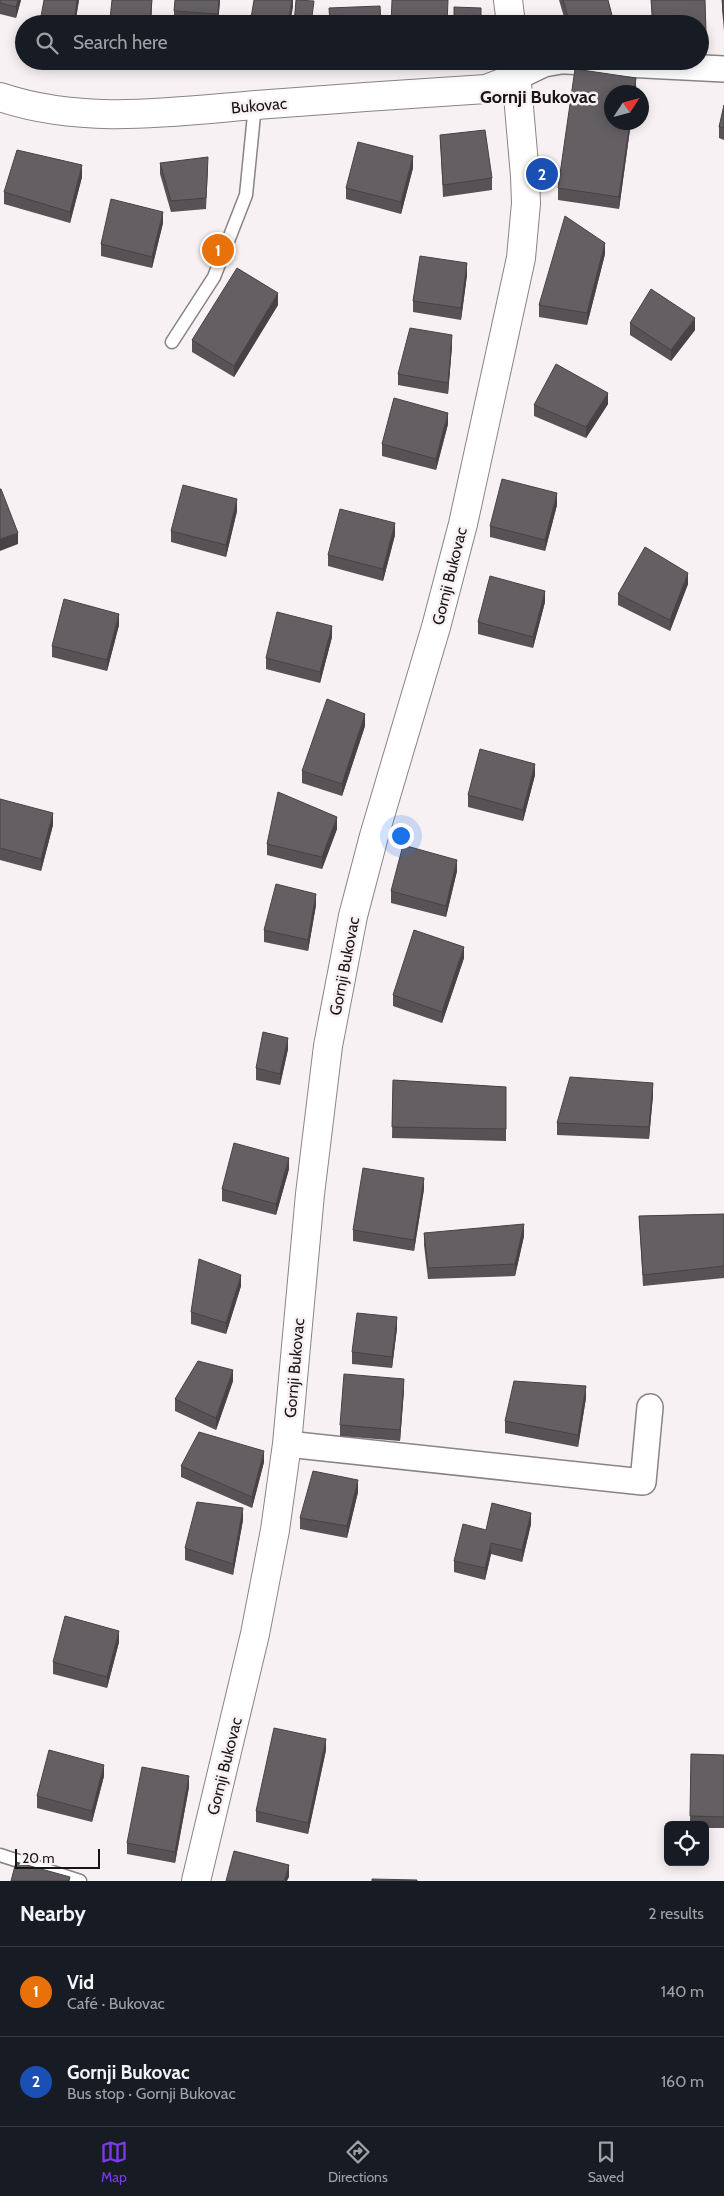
<!DOCTYPE html>
<meta charset="utf-8">
<style>
:root{--surface:#171b24;--page:#242831;--text:#f1f3f6;--muted:#9ea1a6;--line:#363941;--accent:#7c3aed}
body{margin:0;font-family:Cabin,sans-serif;background:var(--page);color:var(--text)}
.controls{position:absolute;right:15px;bottom:15px;display:grid;overflow:hidden;border-radius:8px;box-shadow:0 2px 12px #0003}
.controls button{width:45px;height:45px;display:grid;place-items:center;padding:0;border:0;border-bottom:1px solid var(--line);background:var(--surface);color:var(--text);font:25px sans-serif}
.compass{position:absolute;left:604px;top:85px;width:45px;height:45px;border-radius:50%;background:var(--surface);box-shadow:0 2px 12px #0003;rotate:54deg}
.scale{position:absolute;left:15px;bottom:12px;width:85px;box-sizing:border-box;padding-left:5px;border:2px solid #181516;border-top:0;font-size:14px;line-height:18px;white-space:nowrap;color:#181516;-webkit-text-stroke:4px #f8f1f3;paint-order:stroke}
.you{position:absolute;left:400px;top:835px;width:18px;height:18px;margin:-12px;border:4px solid #fff;border-radius:50%;background:#1a73e8;box-shadow:0 0 0 8px #1a73e833}
.badge{display:grid;place-items:center;width:32px;height:32px;border-radius:50%;background:var(--accent);color:#fff;font-size:16px;font-weight:700}
.pin{position:absolute;translate:-50% -50%;border:2px solid #fff;box-shadow:0 1px 5px #0006}
.list{margin:0;padding:0;list-style:none}
h2{display:flex;justify-content:space-between;align-items:center;height:65px;margin:0;padding:0 20px;font-size:21px}
h2 small{font-size:16px;font-weight:400;color:var(--muted)}
.list li{display:grid;grid-template-columns:32px 1fr auto;gap:15px;align-items:center;box-sizing:border-box;height:90px;padding:0 20px;border-top:1px solid var(--line)}
.list b{display:block;font-size:19px;white-space:nowrap}
.list p{margin:0;font-size:16px;white-space:nowrap;color:var(--muted)}
.list em{font-size:16px;font-style:normal;color:var(--muted)}
.icon{flex:none;width:28px;height:28px;fill:none;stroke:currentColor;stroke-width:2;stroke-linecap:round;stroke-linejoin:round}
.map{position:relative;flex:none;width:724px;height:1881px;overflow:hidden}
.search{position:absolute;background:var(--surface);box-shadow:0 2px 12px #0003;left:15px;right:15px;top:15px;height:55px;display:flex;align-items:center;gap:12px;box-sizing:border-box;padding:0 18px;border-radius:28px;color:var(--muted);font-size:19px}
.sheet{height:245px;background:var(--surface)}
nav{display:flex;justify-content:space-around;align-items:center;box-sizing:border-box;height:70px;border-top:1px solid var(--line);background:var(--surface);font-size:14px;color:var(--muted)}
nav a{display:grid;justify-items:center;gap:2px}
nav .on{color:var(--accent)}
.map>svg:first-child{display:block}
</style>
<div class="map">
<svg width="724" height="1881" viewBox="0 0 724 1881">
<rect width="100%" height="100%" fill="#f8f1f3"/>
<g fill="none" stroke-linecap="round" stroke-linejoin="round">
<defs>
<g id="lane">
<polyline points="172,342 214,277 246,195 255,105"/>
<polyline points="0,1855 80,1881"/>
</g>
<g id="street">
<polyline points="566,61 724,69"/>
<polyline points="517,77 544,64 561,61"/>
<polyline points="287,1444 643,1482 650,1407"/>
</g>
<g id="secondary">
<polyline points="508,0 511,24"/>
<path d="M 0,97 C 83,125 171,112 256,105 C 332,99 410,94 486,89 L 517,77"/>
<polyline points="196,1881 255,1634 275,1530 287,1444 310,1194 328,1046 353,916 374,836 436,627 463,524 521,258 526,203 525,176 515,61"/>
</g>
</defs>
<use href="#lane" stroke="#8a8385" stroke-width="15"/>
<use href="#street" stroke="#8a8385" stroke-width="28"/>
<use href="#secondary" stroke="#8a8385" stroke-width="30"/>
<use href="#lane" stroke="#fff" stroke-width="12"/>
<use href="#street" stroke="#fff" stroke-width="25"/>
<use href="#secondary" stroke="#fff" stroke-width="28"/>
</g>
<g fill="#565255">
<polygon points="0,0 21,0 16,18 0,14"/>
<polygon points="79,0 75,24 40,24 40,22"/>
<polygon points="152,0 151,24 110,24 110,19"/>
<polygon points="220,0 218,24 191,24 174,22 174,11"/>
<polygon points="559,0 608,0 614,24 566,24"/>
<polygon points="651,0 705,0 706,44 700,44 700,24 652,24"/>
<polygon points="722,0 724,0 724,31 722,9"/>
<polygon points="636,90 612,122 631,122 619,209 558,200 558,188"/>
<polygon points="724,105 724,140 719,138 719,127"/>
<polygon points="440,135 492,178 492,190 443,197"/>
<polygon points="160,163 208,168 206,209 171,212 160,174"/>
<polygon points="413,168 401,214 346,199 346,188"/>
<polygon points="82,177 70,223 4,204 4,192"/>
<polygon points="163,223 152,268 101,256 101,244"/>
<polygon points="605,254 587,325 539,317 539,305"/>
<polygon points="467,275 461,320 413,312 413,301"/>
<polygon points="278,305 234,377 192,352 192,340"/>
<polygon points="630,323 695,330 671,361 630,335"/>
<polygon points="452,346 448,394 398,385 398,374"/>
<polygon points="608,404 586,438 534,416 534,405"/>
<polygon points="448,424 436,470 382,456 382,444"/>
<polygon points="557,505 545,551 490,537 490,526"/>
<polygon points="237,511 226,557 171,542 171,531"/>
<polygon points="395,535 383,581 328,566 328,555"/>
<polygon points="688,584 670,631 618,605 618,594"/>
<polygon points="545,602 533,648 478,634 478,622"/>
<polygon points="119,625 107,671 52,657 52,646"/>
<polygon points="332,637 320,683 266,669 266,658"/>
<polygon points="365,726 342,796 302,783 302,771"/>
<polygon points="535,775 523,821 468,807 468,795"/>
<polygon points="0,799 53,825 41,871 0,860"/>
<polygon points="337,829 322,869 267,855 267,844"/>
<polygon points="457,871 446,917 391,903 391,891"/>
<polygon points="316,905 308,951 264,942 264,930"/>
<polygon points="464,958 442,1023 393,1006 393,995"/>
<polygon points="288,1049 280,1085 256,1080 256,1068"/>
<polygon points="393,1080 506,1087 506,1141 392,1138"/>
<polygon points="653,1095 649,1139 557,1135 557,1123"/>
<polygon points="289,1169 276,1215 222,1201 222,1189"/>
<polygon points="424,1189 414,1251 353,1241 353,1230"/>
<polygon points="724,1214 724,1278 643,1286 639,1216"/>
<polygon points="424,1233 524,1236 515,1276 428,1279 424,1245"/>
<polygon points="241,1286 226,1334 191,1324 191,1312"/>
<polygon points="397,1328 392,1368 352,1364 352,1352"/>
<polygon points="233,1381 216,1430 175,1411 175,1399"/>
<polygon points="404,1390 400,1441 340,1436 340,1425"/>
<polygon points="586,1398 578,1447 505,1433 505,1421"/>
<polygon points="264,1462 252,1508 181,1477 181,1466"/>
<polygon points="358,1492 347,1538 300,1529 300,1518"/>
<polygon points="243,1520 233,1575 185,1560 185,1548"/>
<polygon points="531,1524 522,1562 491,1554 485,1580 454,1572 454,1561 486,1530"/>
<polygon points="119,1642 107,1688 53,1674 53,1662"/>
<polygon points="326,1750 308,1834 256,1822 256,1811"/>
<polygon points="691,1754 724,1755 724,1828 705,1828 705,1825 690,1825"/>
<polygon points="104,1776 92,1822 37,1808 37,1796"/>
<polygon points="189,1787 175,1863 127,1854 127,1843"/>
</g>
<g fill="#464245">
<polygon points="18,0 21,0 16,18 16,7"/>
<polygon points="77,0 79,0 75,24 74,24"/>
<polygon points="152,0 152,5 151,24 150,24"/>
<polygon points="219,0 220,0 218,24 218,14"/>
<polygon points="292,0 293,0 293,7 290,24 288,24"/>
<polygon points="636,78 636,90 635,92 634,92"/>
<polygon points="630,122 631,122 619,209 619,197"/>
<polygon points="413,156 413,168 401,214 401,202"/>
<polygon points="82,165 82,177 70,223 70,212"/>
<polygon points="163,212 163,223 152,268 152,257"/>
<polygon points="605,243 605,254 587,325 587,313"/>
<polygon points="467,263 467,275 461,320 461,308"/>
<polygon points="278,293 278,305 234,377 234,366"/>
<polygon points="695,318 695,330 671,361 671,350"/>
<polygon points="452,335 452,346 448,394 448,383"/>
<polygon points="608,393 608,404 586,438 586,427"/>
<polygon points="448,413 448,424 436,470 436,459"/>
<polygon points="557,493 557,505 545,551 545,540"/>
<polygon points="237,499 237,511 226,557 226,545"/>
<polygon points="395,523 395,535 383,581 383,569"/>
<polygon points="18,533 18,544 0,551 0,539"/>
<polygon points="688,573 688,584 670,631 670,620"/>
<polygon points="545,591 545,602 533,648 533,637"/>
<polygon points="119,614 119,625 107,671 107,660"/>
<polygon points="332,626 332,637 320,683 320,672"/>
<polygon points="365,714 365,726 342,796 342,784"/>
<polygon points="535,764 535,775 523,821 523,810"/>
<polygon points="53,813 53,825 41,871 41,859"/>
<polygon points="337,817 337,829 322,869 322,857"/>
<polygon points="457,860 457,871 446,917 446,906"/>
<polygon points="316,894 316,905 308,951 308,940"/>
<polygon points="464,947 464,958 442,1023 442,1012"/>
<polygon points="288,1038 288,1049 280,1085 280,1074"/>
<polygon points="653,1083 653,1095 649,1139 649,1127"/>
<polygon points="289,1158 289,1169 276,1215 276,1204"/>
<polygon points="424,1178 424,1189 414,1251 414,1240"/>
<polygon points="524,1224 524,1236 515,1276 515,1264"/>
<polygon points="241,1275 241,1286 226,1334 226,1323"/>
<polygon points="397,1317 397,1328 392,1368 392,1357"/>
<polygon points="233,1370 233,1381 216,1430 216,1418"/>
<polygon points="404,1379 404,1390 400,1441 400,1430"/>
<polygon points="586,1386 586,1398 578,1447 578,1435"/>
<polygon points="264,1451 264,1462 252,1508 252,1497"/>
<polygon points="358,1480 358,1492 347,1538 347,1526"/>
<polygon points="243,1508 243,1520 233,1575 233,1564"/>
<polygon points="531,1513 531,1524 522,1562 522,1550"/>
<polygon points="491,1543 491,1554 485,1580 485,1568"/>
<polygon points="119,1631 119,1642 107,1688 107,1677"/>
<polygon points="326,1739 326,1750 308,1834 308,1823"/>
<polygon points="104,1765 104,1776 92,1822 92,1811"/>
<polygon points="189,1776 189,1787 175,1863 175,1852"/>
<polygon points="289,1865 289,1877 287,1881 284,1881"/>
</g>
<g fill="#645f63" stroke="#464245">
<polygon points="0,0 18,0 16,7 0,3"/>
<polygon points="44,0 77,0 74,24 55,24 40,22"/>
<polygon points="112,0 152,0 150,22 110,19"/>
<polygon points="175,0 219,0 218,14 174,11"/>
<polygon points="254,0 292,0 288,24 250,24"/>
<polygon points="296,0 314,1 311,24 294,24"/>
<polygon points="392,0 448,0 447,24 391,24"/>
<polygon points="563,0 608,0 614,23 611,24 570,24"/>
<polygon points="651,0 705,0 706,33 700,33 700,24 653,24"/>
<polygon points="722,0 724,0 724,20"/>
<polygon points="380,6 381,24 330,24 329,8"/>
<polygon points="454,7 481,8 481,24 454,24"/>
<polygon points="575,69 636,78 634,92 612,92 612,122 630,122 619,197 558,188"/>
<polygon points="724,105 724,128 719,127"/>
<polygon points="485,130 492,178 443,185 440,135"/>
<polygon points="358,142 413,156 401,202 346,188"/>
<polygon points="17,150 82,165 70,212 4,192"/>
<polygon points="208,157 206,198 171,201 160,163"/>
<polygon points="111,199 163,212 152,257 101,244"/>
<polygon points="565,216 605,243 587,313 539,305"/>
<polygon points="420,256 467,263 461,308 413,301"/>
<polygon points="237,268 278,293 234,366 192,340"/>
<polygon points="651,289 695,318 671,350 630,323"/>
<polygon points="410,328 452,335 448,383 398,374"/>
<polygon points="556,364 608,393 586,427 534,405"/>
<polygon points="394,398 448,413 436,459 382,444"/>
<polygon points="502,479 557,493 545,540 490,526"/>
<polygon points="183,485 237,499 226,545 171,531"/>
<polygon points="0,489 1,489 18,533 0,539"/>
<polygon points="340,509 395,523 383,569 328,555"/>
<polygon points="645,547 688,573 670,620 618,594"/>
<polygon points="490,576 545,591 533,637 478,622"/>
<polygon points="64,599 119,614 107,660 52,646"/>
<polygon points="277,612 332,626 320,672 266,658"/>
<polygon points="327,699 365,714 342,784 302,771"/>
<polygon points="480,749 535,764 523,810 468,795"/>
<polygon points="278,792 337,817 322,857 267,844"/>
<polygon points="0,799 53,813 41,859 0,848"/>
<polygon points="403,845 457,860 446,906 391,891"/>
<polygon points="276,884 316,894 308,940 264,930"/>
<polygon points="414,930 464,947 442,1012 393,995"/>
<polygon points="263,1032 288,1038 280,1074 256,1068"/>
<polygon points="570,1077 653,1083 649,1127 557,1123"/>
<polygon points="393,1080 506,1087 506,1129 392,1127"/>
<polygon points="234,1143 289,1158 276,1204 222,1189"/>
<polygon points="363,1168 424,1178 414,1240 353,1230"/>
<polygon points="724,1214 724,1266 643,1275 639,1216"/>
<polygon points="524,1224 515,1264 428,1268 424,1233"/>
<polygon points="199,1259 241,1275 226,1323 191,1312"/>
<polygon points="357,1313 397,1317 392,1357 352,1352"/>
<polygon points="198,1361 233,1370 216,1418 175,1399"/>
<polygon points="344,1374 404,1379 400,1430 340,1425"/>
<polygon points="514,1381 586,1386 578,1435 505,1421"/>
<polygon points="199,1432 264,1451 252,1497 181,1466"/>
<polygon points="313,1471 358,1480 347,1526 300,1518"/>
<polygon points="197,1502 243,1508 233,1564 185,1548"/>
<polygon points="492,1503 531,1513 522,1550 491,1543 485,1568 454,1561 463,1524 486,1530"/>
<polygon points="65,1616 119,1631 107,1677 53,1662"/>
<polygon points="274,1728 326,1739 308,1823 256,1811"/>
<polygon points="49,1750 104,1765 92,1811 37,1796"/>
<polygon points="691,1754 724,1755 724,1817 690,1816"/>
<polygon points="142,1767 189,1776 175,1852 127,1843"/>
<polygon points="234,1851 289,1865 284,1881 226,1881"/>
<polygon points="16,1862 70,1877 69,1881 11,1881"/>
<polygon points="372,1879 417,1880 417,1881 372,1881"/>
</g>
<g text-anchor="middle" stroke-width="5" stroke-linejoin="round" paint-order="stroke">
<g font-size="16" fill="#181516" stroke="#f8f1f3">
<text transform="translate(259 105) rotate(-5)" y="6">Bukovac</text>
<text transform="translate(449 576) rotate(-76)" y="6">Gornji Bukovac</text>
<text transform="translate(344 966) rotate(-79)" y="6">Gornji Bukovac</text>
<text transform="translate(294 1368) rotate(-85)" y="6">Gornji Bukovac</text>
<text transform="translate(224 1766) rotate(-76)" y="6">Gornji Bukovac</text>
</g>
<g font-size="18" font-weight="bold" fill="#181516" stroke="#f8f1f3">
<text x="538" y="103">Gornji Bukovac</text>
</g>
</g>
</svg>
<div class="controls">
<button><svg class="icon" aria-label="locate" viewBox="0 0 24 24"><circle cx="12" cy="12" r="6"/><path d="M12 2v4M12 18v4M2 12h4M18 12h4"/></svg></button>
</div>
<svg class="compass" viewBox="-18 -18 36 36"><path d="M0-13l5 13h-10z" fill="#e53935"/><path d="M0 13l5-13h-10z" fill="#9ea1a6"/></svg>
<div class="scale">20 m</div>
<div class="you"></div>
<div class="pin badge" style="left:218px;top:250px;background:#e8710a">1</div>
<div class="pin badge" style="left:542px;top:174px;background:#1a4fb4">2</div>
<div class="search"><svg class="icon" aria-label="search" viewBox="0 0 24 24"><circle cx="10" cy="10" r="6"/><path d="M15 15l6 6"/></svg>Search here</div>
</div>
<section class="sheet">
<h2>Nearby<small>2 results</small></h2>
<ul class="list">
<li><span class="badge" style="background:#e8710a">1</span><div><b>Vid</b><p>Café · Bukovac</p></div><em>140 m</em></li>
<li><span class="badge" style="background:#1a4fb4">2</span><div><b>Gornji Bukovac</b><p>Bus stop · Gornji Bukovac</p></div><em>160 m</em></li>
</ul>
</section>
<nav>
<a class="on"><svg class="icon" aria-label="map" viewBox="0 0 24 24"><path d="M3 6l6-2 6 2 6-2v14l-6 2-6-2-6 2zM9 4v14M15 6v14"/></svg>Map</a>
<a><svg class="icon" aria-label="directions" viewBox="0 0 24 24"><path d="M12 3l9 9-9 9-9-9zM9 14v-3h6M13 9l2 2-2 2"/></svg>Directions</a>
<a><svg class="icon" aria-label="saved" viewBox="0 0 24 24"><path d="M7 4h10v16l-5-4-5 4z"/></svg>Saved</a>
</nav>
